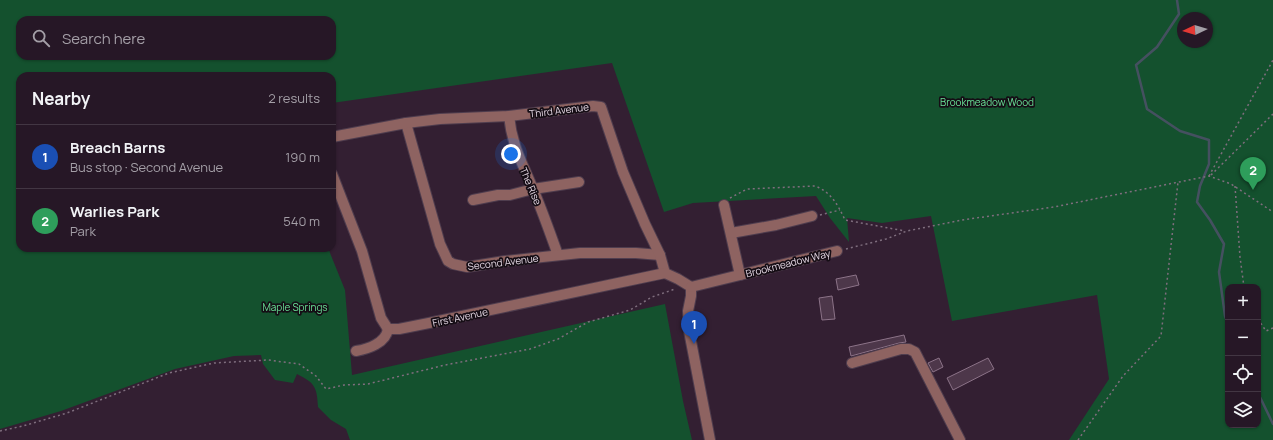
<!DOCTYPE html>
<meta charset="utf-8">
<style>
:root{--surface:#261726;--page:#2e202e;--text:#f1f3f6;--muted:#a49fa7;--line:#423643;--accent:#97cc38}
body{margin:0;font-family:Manrope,sans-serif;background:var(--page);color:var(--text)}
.controls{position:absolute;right:12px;bottom:12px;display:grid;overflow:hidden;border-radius:8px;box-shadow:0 1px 3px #0004}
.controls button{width:36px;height:36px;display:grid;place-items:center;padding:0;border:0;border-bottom:1px solid var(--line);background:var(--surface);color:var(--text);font:20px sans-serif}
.compass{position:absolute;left:1177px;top:12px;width:36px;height:36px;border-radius:50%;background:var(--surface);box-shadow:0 1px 3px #0004;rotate:266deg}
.you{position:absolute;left:511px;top:154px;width:14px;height:14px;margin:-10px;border:3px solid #fff;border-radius:50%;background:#1a73e8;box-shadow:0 0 0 6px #1a73e833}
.badge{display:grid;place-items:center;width:26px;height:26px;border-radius:50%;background:var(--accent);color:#fff;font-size:13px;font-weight:700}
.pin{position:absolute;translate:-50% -33px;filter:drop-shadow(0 1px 2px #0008)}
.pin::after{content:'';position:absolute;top:21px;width:14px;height:12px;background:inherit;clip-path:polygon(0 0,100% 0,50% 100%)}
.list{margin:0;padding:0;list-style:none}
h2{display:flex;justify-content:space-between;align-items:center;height:52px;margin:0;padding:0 16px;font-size:17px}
h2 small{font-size:13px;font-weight:400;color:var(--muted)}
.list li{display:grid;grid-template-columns:26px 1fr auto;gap:12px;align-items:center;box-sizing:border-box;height:64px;padding:0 16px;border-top:1px solid var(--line)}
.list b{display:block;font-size:15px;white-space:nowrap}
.list p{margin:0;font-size:13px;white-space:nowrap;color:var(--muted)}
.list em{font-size:13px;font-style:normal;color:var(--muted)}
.icon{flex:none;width:22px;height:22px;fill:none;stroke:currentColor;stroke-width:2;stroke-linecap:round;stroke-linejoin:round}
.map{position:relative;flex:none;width:1273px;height:440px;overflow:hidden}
.search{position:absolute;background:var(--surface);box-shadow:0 1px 3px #0004;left:16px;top:16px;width:320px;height:44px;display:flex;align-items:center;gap:10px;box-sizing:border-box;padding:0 14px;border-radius:12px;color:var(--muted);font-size:15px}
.panel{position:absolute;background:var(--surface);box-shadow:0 1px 3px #0004;left:16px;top:72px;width:320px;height:180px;border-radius:12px}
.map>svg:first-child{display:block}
</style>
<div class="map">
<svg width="1273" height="440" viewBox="0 0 1273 440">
<rect width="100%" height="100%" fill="#331f32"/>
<path fill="#14512e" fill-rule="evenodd" d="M 0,0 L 1273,0 L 1273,440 L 1069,440 L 1109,379 L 1097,295 L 952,321 L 931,216 L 882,223 L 847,218 L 849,242 L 830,218 L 816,196 L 693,203 L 664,212 L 612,63 L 332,103 L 332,76 L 20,76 L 20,248 L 328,248 L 345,290 L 352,375 L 665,304 L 683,401 L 692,440 L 350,440 L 346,429 L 331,420 L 318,407 C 317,387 315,383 297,374 L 293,383 L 275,380 L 263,364 L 261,355 L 234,356 L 175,369 L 61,411 L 0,429 ZM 1183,18 L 1207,18 L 1207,42 L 1183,42 ZM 20,20 L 332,20 L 332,56 L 20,56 ZM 1228,287 L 1258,287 L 1258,425 L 1228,425 Z"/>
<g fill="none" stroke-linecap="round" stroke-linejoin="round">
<g stroke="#455060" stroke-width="2.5">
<polyline points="1177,0 1179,14 1157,47 1136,65 1147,109 1180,131 1209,140 1209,164 1200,186 1197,202 1210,220 1224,244 1219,272 1225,316 1228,324"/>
<polyline points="1258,393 1273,424"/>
</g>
</g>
<g fill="#4d374a" stroke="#8c7388">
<polygon points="856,275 859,285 838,290 836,279"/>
<polygon points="832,296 835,319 822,320 819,298"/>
<polygon points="904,335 906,342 899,343 851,356 849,347"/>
<polygon points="939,358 943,367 933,372 928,363"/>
<polygon points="988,358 994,369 953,390 947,378"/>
</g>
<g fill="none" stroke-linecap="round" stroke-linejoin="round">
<defs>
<g id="minor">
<path d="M 509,116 C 512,146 522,162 533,189 C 542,210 550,233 558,255"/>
<polyline points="406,123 440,244 448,261 453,264 467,267 505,261 580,253 636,253 660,255"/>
<polyline points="332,137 406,123 440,119 509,116 593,106 601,107 623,172 645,224 660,255 665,273"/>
<polyline points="332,174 362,251 381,318 388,329 399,329 429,323 665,273 678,279 691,287"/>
<polyline points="473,200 498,195 510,195 533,189 579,182"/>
<polyline points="724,205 740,275"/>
<polyline points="731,233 776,225 812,216"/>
<polyline points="691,287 691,296 688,311 689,331 710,440"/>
<polyline points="691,287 837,251"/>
<path d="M 356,351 C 368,349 386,343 388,329"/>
<polyline points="852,363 901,349 909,349 915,352 960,440"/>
</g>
</defs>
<use href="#minor" stroke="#4f3d4e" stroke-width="12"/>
<g stroke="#7f6e7e" stroke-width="1.5" stroke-dasharray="2 3" stroke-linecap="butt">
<polyline points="1211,175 1273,114"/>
<polyline points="1209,176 1273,60"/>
<polyline points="1235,186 1240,257 1244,287"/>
<path d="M 730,198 L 747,189 L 815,186 C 831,192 838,205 845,220 L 905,231"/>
<polyline points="820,215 840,210"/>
<polyline points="846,249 886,239 907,231 962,220 1054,207 1209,176 1231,184 1273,212"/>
<polyline points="1258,319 1266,331 1273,328"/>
<polyline points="0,431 23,426 67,413 169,373 214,363 268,360 299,364 316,376 326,389 344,385 368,384 445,365 530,349 558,339 588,322 630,310 652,297 675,289"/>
<polyline points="1078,440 1123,376 1161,336 1178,182"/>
</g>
<use href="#minor" stroke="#8e6361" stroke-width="10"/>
</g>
<g text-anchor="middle" stroke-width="3.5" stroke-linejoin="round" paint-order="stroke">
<g font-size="10" fill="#69e297" stroke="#150d15">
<text x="987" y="106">Brookmeadow Wood</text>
<text x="295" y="311">Maple Springs</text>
</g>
<g font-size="10" fill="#e5d8e4" stroke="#150d15">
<text transform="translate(559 110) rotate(-7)" y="4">Third Avenue</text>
<text transform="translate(531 186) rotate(67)" y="4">The Rise</text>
<text transform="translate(503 262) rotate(-7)" y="4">Second Avenue</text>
<text transform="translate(788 263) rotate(-14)" y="4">Brookmeadow Way</text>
<text transform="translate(460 317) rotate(-12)" y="4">First Avenue</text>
</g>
</g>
</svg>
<div class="controls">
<button>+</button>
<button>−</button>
<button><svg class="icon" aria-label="locate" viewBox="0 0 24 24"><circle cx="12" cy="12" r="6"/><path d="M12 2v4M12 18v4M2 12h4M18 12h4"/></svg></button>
<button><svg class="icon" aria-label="layers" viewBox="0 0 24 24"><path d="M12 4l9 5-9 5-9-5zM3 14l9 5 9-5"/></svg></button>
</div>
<svg class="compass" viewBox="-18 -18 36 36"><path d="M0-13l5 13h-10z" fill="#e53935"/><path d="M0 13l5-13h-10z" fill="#a49fa7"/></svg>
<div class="you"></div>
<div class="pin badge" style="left:694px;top:344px;background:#1a4fb4">1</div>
<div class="pin badge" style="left:1253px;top:190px;background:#2e9e5b">2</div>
<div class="search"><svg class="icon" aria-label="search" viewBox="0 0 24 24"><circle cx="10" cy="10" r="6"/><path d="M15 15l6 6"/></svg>Search here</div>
<section class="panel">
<h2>Nearby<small>2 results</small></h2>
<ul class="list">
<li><span class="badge" style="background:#1a4fb4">1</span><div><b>Breach Barns</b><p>Bus stop · Second Avenue</p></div><em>190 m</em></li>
<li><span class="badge" style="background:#2e9e5b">2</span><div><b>Warlies Park</b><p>Park</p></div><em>540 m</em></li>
</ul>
</section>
</div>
